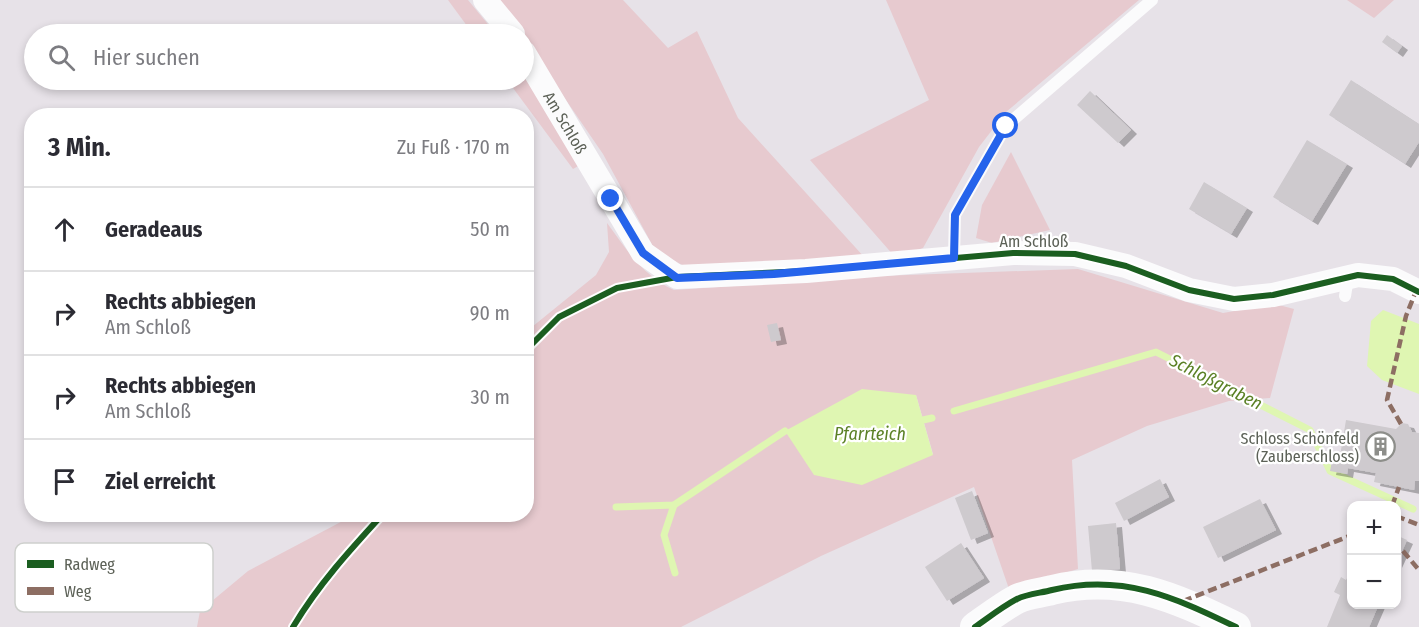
<!DOCTYPE html>
<html lang="de">
<meta charset="utf-8">
<style>
:root{--surface:#fff;--page:#f2f2f3;--text:#2b2b33;--muted:#7c7c81;--line:#e1e1e2}
body{margin:0;font-family:"Fira Sans Condensed",sans-serif;background:var(--page);color:var(--text)}
.controls{position:absolute;right:18px;bottom:18px;display:grid;overflow:hidden;border-radius:12px;box-shadow:0 3px 9px #0003}
.controls button{width:54px;height:54px;display:grid;place-items:center;padding:0;border:0;border-bottom:2px solid var(--line);background:var(--surface);color:var(--text);font:30px sans-serif}
.stop{position:absolute;width:18px;height:18px;margin:-14px;border:4px solid #2563eb;border-radius:50%;background:#fff}
.stop.end{background:#2563eb;border-color:#fff;box-shadow:0 2px 6px #0008}
.list{margin:0;padding:0;list-style:none}
h2{display:flex;justify-content:space-between;align-items:center;height:78px;margin:0;padding:0 24px;font-size:26px}
h2 small{font-size:20px;font-weight:400;color:var(--muted)}
.list li{display:grid;grid-template-columns:39px 1fr auto;gap:18px;align-items:center;box-sizing:border-box;height:84px;padding:0 24px;border-top:2px solid var(--line)}
.list b{display:block;font-size:22px;white-space:nowrap}
.list p{margin:0;font-size:20px;white-space:nowrap;color:var(--muted)}
.list em{font-size:20px;font-style:normal;color:var(--muted)}
.icon{flex:none;width:33px;height:33px;fill:none;stroke:currentColor;stroke-width:2;stroke-linecap:round;stroke-linejoin:round}
.map{position:relative;flex:none;width:1419px;height:627px;overflow:hidden}
.search{position:absolute;background:var(--surface);box-shadow:0 3px 9px #0003;left:24px;top:24px;width:510px;height:66px;display:flex;align-items:center;gap:15px;box-sizing:border-box;padding:0 21px;border-radius:33px;color:var(--muted);font-size:22px}
.panel{position:absolute;background:var(--surface);box-shadow:0 3px 9px #0003;left:24px;top:108px;width:510px;height:414px;border-radius:24px}
.map>svg:first-child{display:block}
</style>
<div class="map">
<svg width="1419" height="627" viewBox="0 0 1419 627">
<defs>
<filter id="shadow"><feDropShadow dx="6" dy="4" stdDeviation="0" flood-color="#0004"/></filter>
</defs>
<rect width="100%" height="100%" fill="#e7e2e8"/>
<g fill="#e7cacf" fill-rule="evenodd">
<polygon points="448,0 468,0 496,34 473,34"/>
<polygon points="496,0 623,0 668,48 697,31 738,118 865,258 684,266 655,250 603,154 524,39 524,34"/>
<polygon points="886,0 1139,0 1006,112 979,147 923,248 895,257 810,160 929,100"/>
<polygon points="1347,0 1394,0 1374,18"/>
<polygon points="524,70 580,165 573,169 507,80 524,80"/>
<polygon points="1011,152 1050,230 992,243 976,238 982,205"/>
<path d="M 607,223 C 627,250 643,276 674,290 L 880,276 L 1078,269 L 1223,313 L 1275,304 L 1294,309 L 1270,398 L 1229,401 L 1147,426 L 1072,460 L 1078,569 L 1009,589 L 974,487 L 821,556 L 681,627 L 197,627 L 200,611 L 248,571 L 354,515 L 526,514 L 527,331 L 596,275 L 609,252 ZM 916,395 L 933,454 L 786,430 Z"/>
</g>
<g fill="#dff6b2">
<polygon points="1383,310 1419,324 1419,394 1382,380 1367,366 1371,321"/>
<polygon points="862,389 916,395 933,455 862,485 814,475 785,431"/>
</g>
<g fill="none" stroke-linecap="round" stroke-linejoin="round">
<g stroke="#dff6b2" stroke-width="7">
<polyline points="954,411 1156,352 1310,430 1330,471 1413,509"/>
<polyline points="923,420 932,418"/>
<polyline points="674,505 664,535 675,573"/>
<polyline points="616,507 674,505 785,431"/>
</g>
</g>
<g fill="#cecace" filter="url(#shadow)">
<polygon points="1387,35 1402,46 1397,53 1382,42"/>
<polygon points="1351,80 1419,124 1419,142 1405,164 1329,115"/>
<polygon points="1090,91 1131,130 1118,143 1077,105"/>
<polygon points="1307,140 1347,164 1312,221 1273,197"/>
<polygon points="1204,182 1247,208 1231,234 1189,209"/>
<polygon points="777,323 781,340 771,342 767,325"/>
<polygon points="1346,420 1396,429 1402,423 1408,424 1412,432 1419,433 1419,481 1415,481 1414,490 1374,482 1376,473 1348,468 1347,474 1330,471 1332,461 1339,462"/>
<polygon points="1160,479 1169,497 1124,521 1115,503"/>
<polygon points="972,491 988,533 971,540 955,498"/>
<polygon points="1260,499 1276,530 1218,558 1203,527"/>
<polygon points="1116,523 1120,569 1092,571 1088,526"/>
<polygon points="1396,535 1407,540 1396,564"/>
<polygon points="961,543 984,578 947,601 925,567"/>
<polygon points="1352,569 1352,604 1379,604 1369,627 1327,627 1340,595 1334,592 1341,577 1346,580"/>
</g>
<g fill="none" stroke-linecap="round" stroke-linejoin="round">
<g stroke="#fbfbfc" stroke-width="12">
<polyline points="954,258 955,215 1006,126 1152,0"/>
<polyline points="1345,296 1348,278"/>
</g>
<g stroke="#fbfbfc" stroke-width="24">
<polyline points="485,0 513,34"/>
<path id="s1" d="M 524,53 L 643,253 L 677,277 L 806,271 L 1013,253 L 1075,254 L 1126,266 L 1189,290 L 1234,299 L 1273,295 L 1358,275 L 1393,279 L 1419,292"/>
</g>
<path stroke="#fbfbfc" stroke-width="30" d="M 975,627 C 988,618 1002,607 1017,599 C 1027,594 1041,593 1052,590 C 1122,573 1174,597 1236,627"/>
<g stroke="#8d6e63" stroke-width="4.5" stroke-dasharray="9 4.5" stroke-linecap="butt">
<polyline points="1401,424 1387,400 1406,316 1416,291"/>
<polyline points="1392,506 1399,487"/>
<polyline points="1396,516 1419,525"/>
<polyline points="1403,551 1419,570"/>
<polyline points="1183,601 1352,535"/>
</g>
<defs>
<g id="cycleway">
<polyline points="526,350 559,317 617,288 677,277 806,271 1013,253 1075,254 1126,266 1189,290 1234,299 1273,295 1358,275 1393,279 1419,292"/>
<path d="M 293,627 C 318,585 350,550 383,514"/>
<path d="M 975,627 C 988,618 1002,607 1017,599 C 1027,594 1041,593 1052,590 C 1122,573 1174,597 1236,627"/>
</g>
</defs>
<use href="#cycleway" stroke="#fff" stroke-width="10"/>
<use href="#cycleway" stroke="#1b5e20" stroke-width="6"/>
</g>
<g fill="none" stroke-linecap="round" stroke-linejoin="round">
<polyline stroke="#2563eb" stroke-width="8" points="611,199 643,253 677,278 774,274 954,258 955,215 1006,126"/>
</g>
<defs>
<symbol id="building-ring" viewBox="-11 -11 22 22"><circle r="9.5" fill="#fff" stroke="#8d8e8a" stroke-width="1.5"/><path d="M-4-6H4V6H1V3H-1V6H-4ZM-2.5-4.3h1.7v1.8h-1.7ZM.8-4.3h1.7v1.8H.8ZM-2.5-1h1.7V.8h-1.7ZM.8-1h1.7V.8H.8Z" fill="#8d8e8a"/></symbol>
</defs>
<g fill-rule="evenodd">
<use href="#building-ring" x="1364" y="430" width="33" height="33"/>
</g>
<g text-anchor="middle" stroke-width="4.5" stroke-linejoin="round" paint-order="stroke">
<g font-size="16" fill="#5c6157" stroke="#fff">
<text dy="6" stroke="none"><textPath href="#s1" startOffset="81">Am Schloß</textPath></text>
<text x="1034" y="247">Am Schloß</text>
</g>
<g font-size="16" fill="#5c6157" stroke="#fff" text-anchor="end">
<text x="1359" y="444">Schloss Schönfeld<tspan x="1359" dy="18">(Zauberschloss)</tspan></text>
</g>
<g font-size="18" font-style="italic" fill="#5b8126" stroke="#fff">
<text transform="translate(1216 382) rotate(27)" y="6">Schloßgraben</text>
<text x="870" y="440">Pfarrteich</text>
</g>
</g>
<rect x="15" y="543" width="198" height="69" rx="9" fill="#fff" stroke="#ced0cd" stroke-width="1.5"/>
<rect x="27" y="560" width="27" height="8" fill="#1b5e20"/>
<rect x="27" y="587" width="27" height="8" fill="#8d6e63"/>
<g font-size="16" fill="#5c6157">
<text x="64" y="570">Radweg</text>
<text x="64" y="597">Weg</text>
</g>
</svg>
<div class="controls">
<button>+</button>
<button>−</button>
</div>
<div class="stop" style="left:1006px;top:126px"></div>
<div class="stop end" style="left:611px;top:199px"></div>
<div class="search"><svg class="icon" aria-label="search" viewBox="0 0 24 24"><circle cx="10" cy="10" r="6"/><path d="M15 15l6 6"/></svg>Hier suchen</div>
<section class="panel">
<h2>3 Min.<small>Zu Fuß · 170 m</small></h2>
<ul class="list">
<li><svg class="icon" aria-label="ahead" viewBox="0 0 24 24"><path d="M12 20V5M6 11l6-6 6 6"/></svg><div><b>Geradeaus</b></div><em>50 m</em></li>
<li><svg class="icon" aria-label="right" viewBox="0 0 24 24"><path d="M7 20v-9h11M14 6l5 5-5 5"/></svg><div><b>Rechts abbiegen</b><p>Am Schloß</p></div><em>90 m</em></li>
<li><svg class="icon" aria-label="right" viewBox="0 0 24 24"><path d="M7 20v-9h11M14 6l5 5-5 5"/></svg><div><b>Rechts abbiegen</b><p>Am Schloß</p></div><em>30 m</em></li>
<li><svg class="icon" aria-label="arrive" viewBox="0 0 24 24"><path d="M6 21V4h12l-3 4 3 4H6"/></svg><div><b>Ziel erreicht</b></div></li>
</ul>
</section>
</div>
